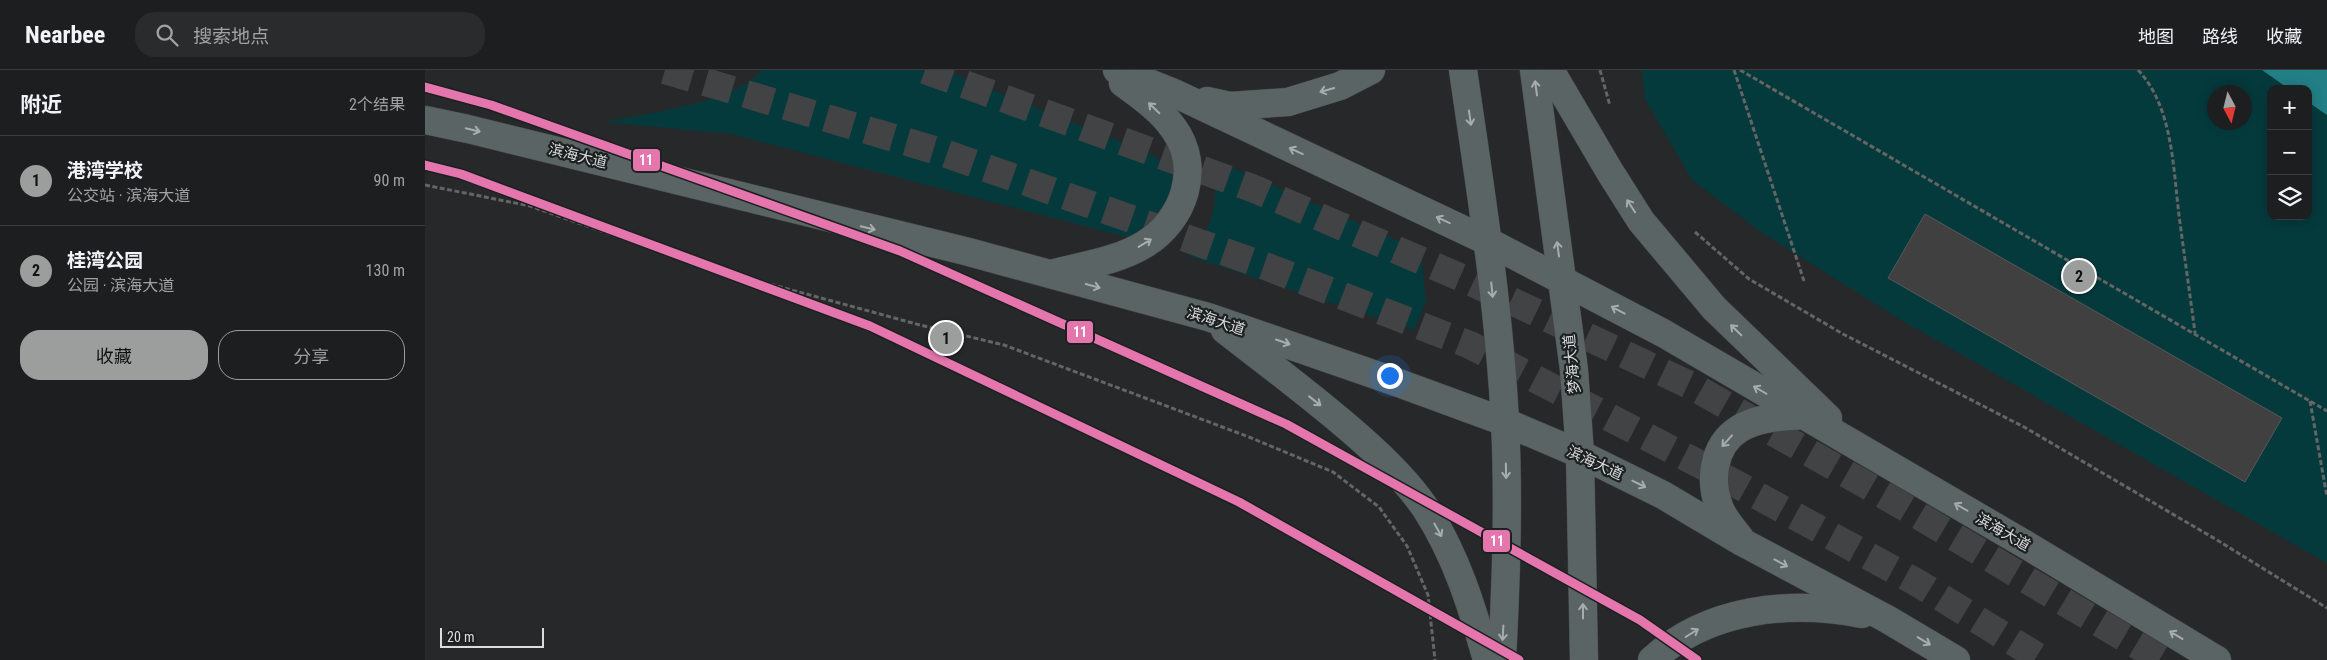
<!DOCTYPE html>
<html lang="zh">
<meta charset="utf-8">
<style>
:root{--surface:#1d1e1f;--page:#2a2b2c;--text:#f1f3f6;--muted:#a0a2a4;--line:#3b3c3d;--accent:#9c9e9e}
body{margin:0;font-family:"Roboto Condensed","Noto Sans SC",sans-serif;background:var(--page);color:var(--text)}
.controls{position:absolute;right:15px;top:15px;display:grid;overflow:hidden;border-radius:10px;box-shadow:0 2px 12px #0003}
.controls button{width:45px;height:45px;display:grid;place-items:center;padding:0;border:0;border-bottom:1px solid var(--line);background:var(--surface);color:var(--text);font:25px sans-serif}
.compass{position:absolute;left:1782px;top:15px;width:45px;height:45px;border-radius:50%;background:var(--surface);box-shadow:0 2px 12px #0003;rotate:173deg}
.scale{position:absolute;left:15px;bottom:12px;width:104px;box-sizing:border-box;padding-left:5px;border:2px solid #dbdddd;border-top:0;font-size:14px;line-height:18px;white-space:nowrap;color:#dbdddd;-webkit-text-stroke:4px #1c2020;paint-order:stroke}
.you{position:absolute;left:964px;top:305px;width:18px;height:18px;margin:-12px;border:4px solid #fff;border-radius:50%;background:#1a73e8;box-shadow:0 0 0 8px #1a73e833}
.badge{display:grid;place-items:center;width:32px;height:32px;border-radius:50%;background:var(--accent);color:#111;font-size:16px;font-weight:700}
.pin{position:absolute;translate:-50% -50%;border:2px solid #fff;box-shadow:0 1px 5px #0006}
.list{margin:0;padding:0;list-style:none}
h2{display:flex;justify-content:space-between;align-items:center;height:65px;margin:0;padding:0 20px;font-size:21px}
h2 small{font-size:16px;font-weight:400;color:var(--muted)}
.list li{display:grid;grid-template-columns:32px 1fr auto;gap:15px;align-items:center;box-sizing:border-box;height:90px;padding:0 20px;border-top:1px solid var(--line)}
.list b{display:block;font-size:19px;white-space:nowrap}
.list p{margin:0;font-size:16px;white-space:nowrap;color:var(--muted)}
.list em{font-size:16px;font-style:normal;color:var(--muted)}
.actions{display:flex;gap:10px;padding:15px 20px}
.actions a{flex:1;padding:11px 0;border:1px solid var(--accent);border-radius:20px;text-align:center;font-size:18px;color:var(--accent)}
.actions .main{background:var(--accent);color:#111}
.icon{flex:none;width:28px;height:28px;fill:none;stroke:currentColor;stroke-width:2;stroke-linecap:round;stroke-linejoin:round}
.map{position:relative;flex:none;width:1902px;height:590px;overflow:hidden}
header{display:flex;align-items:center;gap:30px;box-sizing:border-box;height:70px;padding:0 25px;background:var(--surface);border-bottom:1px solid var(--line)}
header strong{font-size:24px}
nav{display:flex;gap:28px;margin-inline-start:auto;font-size:18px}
.search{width:350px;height:45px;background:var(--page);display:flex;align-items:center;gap:12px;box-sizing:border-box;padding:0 18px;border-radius:20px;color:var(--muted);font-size:19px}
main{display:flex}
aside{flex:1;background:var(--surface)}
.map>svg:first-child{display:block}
</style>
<header>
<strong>Nearbee</strong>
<div class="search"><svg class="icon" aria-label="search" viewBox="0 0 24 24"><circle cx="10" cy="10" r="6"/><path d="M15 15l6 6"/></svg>搜索地点</div>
<nav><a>地图</a><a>路线</a><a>收藏</a></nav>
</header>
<main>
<aside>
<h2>附近<small>2个结果</small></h2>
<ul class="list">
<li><span class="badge">1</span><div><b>港湾学校</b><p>公交站 · 滨海大道</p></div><em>90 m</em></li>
<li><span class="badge">2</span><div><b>桂湾公园</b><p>公园 · 滨海大道</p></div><em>130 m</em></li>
</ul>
<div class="actions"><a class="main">收藏</a><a>分享</a></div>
</aside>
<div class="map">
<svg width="1902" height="590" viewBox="0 0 1902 590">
<rect width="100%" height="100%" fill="#272829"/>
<g fill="#053a3d" fill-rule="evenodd">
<path d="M 336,0 L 518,0 L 726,84 C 743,94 750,104 754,123 L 715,167 L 702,167 L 306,64 L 179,52 C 215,45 317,31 336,0 Z"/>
<path d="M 1217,0 L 1902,0 L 1902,493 L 1476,250 L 1336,162 L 1267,110 L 1220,29 ZM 1846,19 L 1883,19 L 1883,146 L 1846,146 ZM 1790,22 L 1820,22 L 1820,52 L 1790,52 Z"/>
<path d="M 783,87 L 996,181 L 1001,232 L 989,260 L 763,186 C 791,154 796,127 783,87 Z"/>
</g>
<polygon fill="#227f86" points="1837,0 1902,0 1902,45 1883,32 1883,19 1864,19"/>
<polygon fill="#404041" stroke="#575758" points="1500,144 1857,348 1820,412 1463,208"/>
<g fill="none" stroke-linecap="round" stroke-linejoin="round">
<g stroke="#424344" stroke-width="28" stroke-dasharray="28 14" stroke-linecap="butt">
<polyline points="240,0 516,82 840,196 1045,275 1280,397 1491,512 1618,590"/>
<polyline points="500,0 827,118 1044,211 1269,317 1464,428 1737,590"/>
</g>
<defs>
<g id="primary">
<polyline points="692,0 749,23 1062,171 1238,263 1603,476 1792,590"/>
<path d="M 1038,0 C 1055,117 1074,234 1080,352 C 1084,432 1081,511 1077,590"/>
<polyline points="1109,0 1149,300 1155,384 1159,590"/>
<polyline points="1125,0 1185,102 1216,151 1289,238 1403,348"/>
<polyline points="782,31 805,36 863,32 915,16 946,0"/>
<polyline points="0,50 43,59 540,181 783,247 971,312 1080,352 1155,384 1238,425 1317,472 1462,549 1531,590"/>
<path d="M 626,204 C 656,196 693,191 720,174 C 759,150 777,98 749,59 C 736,40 717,27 698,13"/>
<path d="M 800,260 C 845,295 891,329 934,367 C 958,388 983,412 1001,439 C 1031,485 1047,537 1062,590"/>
<path d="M 1315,468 C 1308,459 1299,449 1295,439 C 1284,412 1287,376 1314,359 C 1332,347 1357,347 1378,345"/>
<path d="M 1227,590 C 1283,538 1365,530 1437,544"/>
</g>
</defs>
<use href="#primary" stroke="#444646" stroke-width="29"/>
<g stroke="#646565" stroke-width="3" stroke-dasharray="5 2.5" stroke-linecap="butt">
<polyline points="1175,0 1185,36"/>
<polyline points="1309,0 1379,211"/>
<polyline points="1315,0 1902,341"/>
<path d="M 1713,0 C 1748,37 1748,98 1754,145 C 1759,184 1765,224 1770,263"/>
<polyline points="0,115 105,136 264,192 495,255 579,275 824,367 908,402 954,437 982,476 1003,525 1010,590"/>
<polyline points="1270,162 1324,209 1418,264 1599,357 1792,470 1902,538"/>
<polyline points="1885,331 1902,427"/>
</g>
<use href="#primary" stroke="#5a6465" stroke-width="28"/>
<defs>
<g id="metro-1">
<polyline points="0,17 66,35 475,181 861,354 1215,550 1272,590"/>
<polyline points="0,95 36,104 445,256 814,432 1094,590"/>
</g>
</defs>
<use href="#metro-1" stroke="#1c2020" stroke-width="12"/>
<use href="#metro-1" stroke="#e475ad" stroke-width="9"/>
</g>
<defs><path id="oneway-shaft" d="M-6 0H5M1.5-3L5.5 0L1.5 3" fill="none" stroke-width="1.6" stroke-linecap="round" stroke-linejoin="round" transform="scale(1.25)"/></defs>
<g stroke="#a7adad">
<use href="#oneway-shaft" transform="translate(1111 18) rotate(-98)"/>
<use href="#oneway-shaft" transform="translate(902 20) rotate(164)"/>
<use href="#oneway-shaft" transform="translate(729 38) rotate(-136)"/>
<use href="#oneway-shaft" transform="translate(1045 48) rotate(82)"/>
<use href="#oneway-shaft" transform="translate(48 60) rotate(13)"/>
<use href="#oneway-shaft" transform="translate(871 81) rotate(-155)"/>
<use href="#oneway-shaft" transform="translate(1206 136) rotate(-123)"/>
<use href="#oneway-shaft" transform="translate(1018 150) rotate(-155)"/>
<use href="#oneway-shaft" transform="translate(443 158) rotate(14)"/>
<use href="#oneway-shaft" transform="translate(720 173) rotate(-31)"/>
<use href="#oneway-shaft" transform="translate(1133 179) rotate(-98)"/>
<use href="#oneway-shaft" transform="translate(668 216) rotate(15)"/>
<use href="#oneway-shaft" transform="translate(1067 220) rotate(84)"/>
<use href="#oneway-shaft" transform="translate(1193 240) rotate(-152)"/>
<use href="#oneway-shaft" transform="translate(1311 260) rotate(-136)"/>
<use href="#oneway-shaft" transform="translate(858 272) rotate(19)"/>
<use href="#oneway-shaft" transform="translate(1335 320) rotate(-150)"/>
<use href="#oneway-shaft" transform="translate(890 331) rotate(38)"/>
<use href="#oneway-shaft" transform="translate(1302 371) rotate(132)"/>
<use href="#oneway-shaft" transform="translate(1081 401) rotate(89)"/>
<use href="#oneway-shaft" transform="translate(1214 414) rotate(26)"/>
<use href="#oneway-shaft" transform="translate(1536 437) rotate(-150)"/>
<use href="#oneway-shaft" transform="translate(1013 460) rotate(61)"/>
<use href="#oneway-shaft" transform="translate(1356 493) rotate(28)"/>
<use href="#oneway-shaft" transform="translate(1158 541) rotate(-90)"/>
<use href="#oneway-shaft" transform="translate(1078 563) rotate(93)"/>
<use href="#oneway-shaft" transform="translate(1267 563) rotate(-32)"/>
<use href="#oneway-shaft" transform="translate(1751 565) rotate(-149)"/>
<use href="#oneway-shaft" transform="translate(1499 571) rotate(31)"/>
</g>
<g text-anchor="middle" stroke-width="4.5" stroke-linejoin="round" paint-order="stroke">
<g font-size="15" fill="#dbdddd" stroke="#1c2020">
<text transform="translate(153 86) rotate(14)" y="5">滨海大道</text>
<text transform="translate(791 251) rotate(18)" y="5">滨海大道</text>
<text transform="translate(1147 294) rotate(-96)" y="5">梦海大道</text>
<text transform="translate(1170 393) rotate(25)" y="5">滨海大道</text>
<text transform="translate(1578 462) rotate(30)" y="5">滨海大道</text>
</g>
</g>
<g stroke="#1c2020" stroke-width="2">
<rect x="207" y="78" width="29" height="24" rx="5" fill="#e475ad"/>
<rect x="641" y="250" width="28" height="24" rx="5" fill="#e475ad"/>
<rect x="1057" y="459" width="29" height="24" rx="5" fill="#e475ad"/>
</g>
<g font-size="14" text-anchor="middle" font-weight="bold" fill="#fff">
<text x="221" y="95">11</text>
<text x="655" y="267">11</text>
<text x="1072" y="476">11</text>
</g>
</svg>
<div class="controls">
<button>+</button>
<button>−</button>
<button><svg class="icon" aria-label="layers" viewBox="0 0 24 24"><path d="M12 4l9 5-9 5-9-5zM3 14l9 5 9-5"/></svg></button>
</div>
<svg class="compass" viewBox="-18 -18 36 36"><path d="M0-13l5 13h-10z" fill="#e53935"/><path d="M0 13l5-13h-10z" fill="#a0a2a4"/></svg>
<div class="scale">20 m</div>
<div class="you"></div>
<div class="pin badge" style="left:521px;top:268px">1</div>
<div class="pin badge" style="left:1654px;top:206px">2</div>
</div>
</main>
